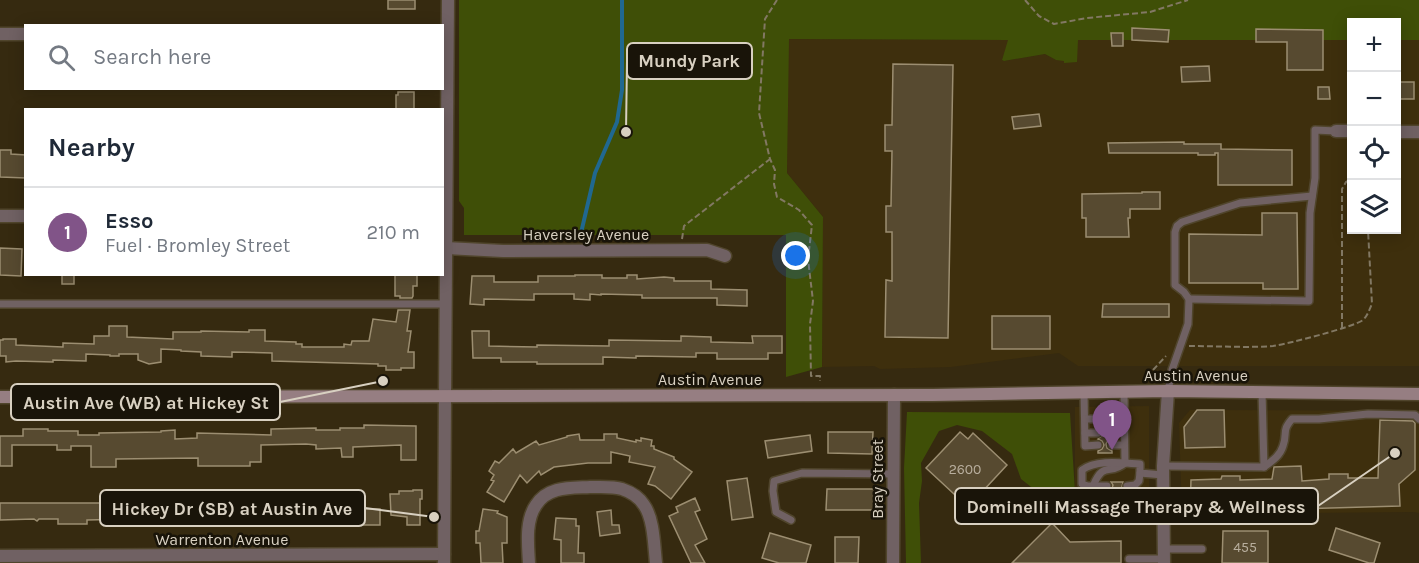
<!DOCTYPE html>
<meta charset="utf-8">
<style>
:root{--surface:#fff;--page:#f6f6f7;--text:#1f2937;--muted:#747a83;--line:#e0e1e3;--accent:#815488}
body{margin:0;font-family:Karla,sans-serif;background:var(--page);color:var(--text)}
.controls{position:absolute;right:18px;top:18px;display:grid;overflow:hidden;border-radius:0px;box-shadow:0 3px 15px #0003}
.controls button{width:54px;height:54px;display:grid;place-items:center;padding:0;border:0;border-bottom:2px solid var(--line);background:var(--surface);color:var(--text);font:30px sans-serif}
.you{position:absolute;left:796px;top:256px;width:21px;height:21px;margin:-15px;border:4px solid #fff;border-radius:50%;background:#1a73e8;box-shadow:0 0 0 9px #1a73e833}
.badge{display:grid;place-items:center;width:39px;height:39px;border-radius:50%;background:var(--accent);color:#fff;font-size:20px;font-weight:700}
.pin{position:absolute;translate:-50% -50px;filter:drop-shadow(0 2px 3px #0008)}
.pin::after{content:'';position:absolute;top:32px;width:21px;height:18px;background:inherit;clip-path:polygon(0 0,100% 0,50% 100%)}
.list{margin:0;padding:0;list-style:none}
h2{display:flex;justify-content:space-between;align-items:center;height:78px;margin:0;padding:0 24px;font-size:26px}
h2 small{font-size:20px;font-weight:400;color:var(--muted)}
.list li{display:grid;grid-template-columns:39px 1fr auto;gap:18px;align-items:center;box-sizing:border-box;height:90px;padding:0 24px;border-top:2px solid var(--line)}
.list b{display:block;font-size:22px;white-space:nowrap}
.list p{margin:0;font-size:20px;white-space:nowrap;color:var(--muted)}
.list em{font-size:20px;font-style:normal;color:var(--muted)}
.icon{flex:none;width:33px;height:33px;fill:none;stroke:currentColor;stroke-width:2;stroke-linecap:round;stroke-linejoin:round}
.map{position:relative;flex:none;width:1419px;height:563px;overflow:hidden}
.search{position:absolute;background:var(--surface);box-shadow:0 3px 15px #0003;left:24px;top:24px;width:420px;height:66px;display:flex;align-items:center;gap:15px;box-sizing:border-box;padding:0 21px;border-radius:0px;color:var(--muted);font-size:22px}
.panel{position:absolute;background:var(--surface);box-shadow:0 3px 15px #0003;left:24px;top:108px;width:420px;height:168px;border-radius:0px}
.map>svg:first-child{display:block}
</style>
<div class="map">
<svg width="1419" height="563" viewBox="0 0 1419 563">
<rect width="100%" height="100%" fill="#362a10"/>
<g fill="#3e2f0d">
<polygon points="1351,25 1352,230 1396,230 1397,27 1419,28 1419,366 1078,366 1059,353 951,367 880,369 874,366 822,367 823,217 787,173 788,39 1009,40 1002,60 1004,61 1045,54 1056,60 1078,29"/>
<polygon points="1149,406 1149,494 1075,494 1075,407"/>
<polygon points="1190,410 1419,411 1419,513 1414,512 1182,514 1179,423"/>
</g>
<g fill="#3f4f07">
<polygon points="459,0 1419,0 1419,40 1397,40 1396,22 1352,22 1351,40 1078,40 1077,62 1064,63 1064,61 1056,60 1045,54 1004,61 1002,60 1008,40 789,39 787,173 823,217 822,367 786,377 786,235 464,235 464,208 459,201"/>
<polygon points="907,412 1070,413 1075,492 1049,501 1021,479 1012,454 982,431 957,425 939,431 921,463 922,481 919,503 921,563 906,563 904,468"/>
</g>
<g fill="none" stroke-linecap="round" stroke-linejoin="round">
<polyline stroke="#206890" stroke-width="4" points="581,233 595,173 617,122 622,90 622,0"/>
</g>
<g fill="#574a30" stroke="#9c8e71" stroke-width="1.5">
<rect x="388" y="0" width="27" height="9"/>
<polygon points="1132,28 1169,30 1168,42 1132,40"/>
<polygon points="1256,29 1323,30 1323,70 1287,70 1287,42 1256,42"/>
<polygon points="1111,33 1123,33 1123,46 1112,46"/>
<polygon points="893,64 953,65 948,338 885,337 886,280 892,281 892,232 886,232 886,206 891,206 892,151 885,151 885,125 892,125"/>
<polygon points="1209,66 1210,81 1182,82 1181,67"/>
<rect x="1396" y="82" width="18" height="17"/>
<polygon points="1318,87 1329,87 1330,99 1318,99"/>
<polygon points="398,92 414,92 414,110 396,110 396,95 398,95"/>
<polygon points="1039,114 1041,126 1014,129 1012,117"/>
<polygon points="1184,142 1184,144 1221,144 1221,149 1292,150 1292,185 1218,185 1218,153 1215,153 1215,155 1198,155 1198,153 1109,153 1108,143"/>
<polygon points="0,150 11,150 11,154 26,155 26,178 0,177"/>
<polygon points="1142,192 1160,192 1160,209 1130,209 1130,218 1128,218 1129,237 1086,237 1086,218 1082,218 1082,194 1142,193"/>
<polygon points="1262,213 1297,213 1298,289 1263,289 1263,283 1189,283 1189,234 1262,235"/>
<polygon points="0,248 22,249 21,276 0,275"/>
<rect x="62" y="274" width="12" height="10"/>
<polygon points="395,274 417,274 417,286 413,286 413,296 412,298 400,298 400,296 395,296"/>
<polygon points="575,275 602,275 602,278 627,278 627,275 637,275 637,279 664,277 674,278 674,281 711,281 711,289 747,290 747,306 717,305 717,298 642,298 642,295 601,294 601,295 590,294 590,300 574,299 574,294 534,294 534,300 484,299 484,305 470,304 472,276 494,276 494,282 538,282 538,276 575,276"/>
<polygon points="1103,304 1169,304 1169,317 1102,317"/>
<polygon points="398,310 410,310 407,331 411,331 408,352 414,352 414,368 401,368 401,370 386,370 386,366 378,366 378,364 272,361 272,353 232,352 232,357 201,356 201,352 181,351 181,350 161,349 161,362 149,364 138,360 138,354 119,354 119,356 110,356 110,355 86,354 86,361 53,360 53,362 16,361 6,362 6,356 0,356 0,340 3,340 3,339 16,339 16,345 63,347 63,343 94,344 94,336 109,336 109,326 127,326 127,337 173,339 173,332 201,332 201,331 249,332 249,330 265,330 265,341 296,342 296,344 302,344 302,347 344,347 344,344 351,345 352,341 369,341 373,319 396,322"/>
<rect x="992" y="316" width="58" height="33"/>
<polygon points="472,331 489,331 489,346 537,347 537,345 609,346 609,340 681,341 681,336 711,337 711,342 753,343 752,336 782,336 782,353 768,353 768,359 717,359 717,353 696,353 696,357 636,356 636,358 603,357 603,364 537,364 537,362 501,362 501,358 473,358"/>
<polygon points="1197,410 1224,410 1225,447 1185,448 1184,427"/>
<polygon points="1380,420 1413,421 1415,423 1415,470 1399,484 1400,506 1190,512 1191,480 1221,479 1222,476 1240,476 1240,480 1272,479 1274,467 1301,466 1302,481 1329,479 1329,474 1348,474 1348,478 1378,478"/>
<polygon points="364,425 416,426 416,460 401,460 401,445 353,447 353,457 342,457 341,448 316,449 316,445 306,444 261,445 261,462 250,462 250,466 198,466 198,458 116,459 116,467 91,467 91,446 71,446 71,450 57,450 57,445 12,445 12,466 0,466 0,436 23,436 23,429 48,429 48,431 78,431 78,435 99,435 99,433 161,432 161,431 175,430 175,439 197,438 197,433 271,435 271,429 316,428 316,430 340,430 340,428 364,428"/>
<polygon points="1098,425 1112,425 1112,427 1108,429 1106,433 1108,437 1112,439 1107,442 1106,444 1107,448 1112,451 1112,453 1098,453 1098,451 1102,449 1104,445 1102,441 1098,439 1104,434 1103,430 1098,427"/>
<polygon points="828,432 873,432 872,454 828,453"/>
<polygon points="960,432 968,439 973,433 1007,465 968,507 926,468"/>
<polygon points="579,434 580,440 604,440 604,434 617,434 617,438 636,442 636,440 641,441 641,438 652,440 651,446 654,446 654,449 674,457 674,459 692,472 671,499 655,486 648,484 655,467 629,462 630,456 611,452 611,463 588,463 554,467 541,475 539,471 527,483 520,475 504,502 487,492 494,481 491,480 494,475 489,471 495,461 499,463 513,449 516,453 536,441 539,445 567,437 567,436"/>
<polygon points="810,435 812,451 768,458 765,441"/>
<polygon points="747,478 753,517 732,520 727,481"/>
<polygon points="1111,482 1123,482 1122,487 1123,490 1127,492 1127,494 1107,494 1107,492 1112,488 1113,485"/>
<polygon points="827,489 876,489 876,510 826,510"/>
<polygon points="413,490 422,490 422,499 420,499 420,525 407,525 407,517 391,515 390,494 399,494 399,491 413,491"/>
<polygon points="695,498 700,510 695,512 707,539 695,545 705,563 691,563 669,516 678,512 676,507"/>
<polygon points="321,499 334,499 334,502 341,502 341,509 380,509 380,525 354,525 354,520 229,521 229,524 203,524 203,521 129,524 129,519 87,520 87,524 58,524 58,519 39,519 37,521 34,519 0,520 0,503 122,503 123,507 190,505 190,508 237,507 237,503 284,503 284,501 321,501"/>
<polygon points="483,509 498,511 497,513 507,517 507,543 502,543 503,563 481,563 480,543 476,543 476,531 479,531"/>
<polygon points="611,510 612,525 619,525 620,533 600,536 597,512"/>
<polygon points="556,518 576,519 576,526 579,526 578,553 584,553 584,563 561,563 561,540 554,539"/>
<polygon points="1052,523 1070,542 1121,541 1121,563 1012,563"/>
<polygon points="1336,528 1380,543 1374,563 1369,563 1329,550"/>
<polygon points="1223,531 1268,531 1268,563 1222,563"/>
<polygon points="770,533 811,545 806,563 779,563 762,558"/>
<polygon points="835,537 859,537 858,563 835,563"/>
</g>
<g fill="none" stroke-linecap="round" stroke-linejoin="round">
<defs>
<g id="service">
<polyline points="1189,299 1309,301 1310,213 1315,178 1315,130 1336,131"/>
<polyline points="0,304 447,304"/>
<polyline points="1168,391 1172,370 1188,324 1189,299 1184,292 1175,285 1175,232 1177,226 1182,222 1240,203 1312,196"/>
<polyline points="1124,392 1125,463"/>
<polyline points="1262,392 1264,467"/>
<polyline points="1084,393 1085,446 1098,445"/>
<polyline points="1085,419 1123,419"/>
<polyline points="1085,433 1098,433"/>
<polyline points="1112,433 1124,432"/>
<polyline points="1112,445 1124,445"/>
<path d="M 1163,466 L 1264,467 C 1272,461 1280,456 1283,446 C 1288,432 1281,432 1292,419 L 1319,419 L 1368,414 L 1415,415 L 1419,419"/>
<path d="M 1093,486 C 1104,460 1109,476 1125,463"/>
<path d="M 1107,486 L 1088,486 L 1082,484 L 1082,470 C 1097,459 1122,463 1140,464 L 1140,473 L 1163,475"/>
<polyline points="1127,486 1135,485 1139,481 1140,473"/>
<polyline points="1069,502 1163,501"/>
<polyline points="791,520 776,512 773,491 774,481 802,473 894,474"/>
<polyline points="1164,549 1202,549"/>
<polyline points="1129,559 1164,559"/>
</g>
<g id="minor">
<polyline points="0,34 26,34"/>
<polyline points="1336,131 1352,131"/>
<polyline points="1396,132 1419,132"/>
<polyline points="0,216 26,216"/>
<polyline points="446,248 503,251 707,250 725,256"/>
<path d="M 445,395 C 447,263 446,132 448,0"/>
<polyline points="0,556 444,554"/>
<path d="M 529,563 C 528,545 525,521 536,505 C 548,486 571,488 590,487 C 601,487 612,486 622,489 C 631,492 639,497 644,505 C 654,519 654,546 656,563"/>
<polyline points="893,563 894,395"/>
<polyline points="1164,563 1163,466 1168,391"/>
</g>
<polyline id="tertiary" points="444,563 445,395"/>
<polyline id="secondary" points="0,397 933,395 1168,391 1419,394"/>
</defs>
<use href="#service" stroke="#50452c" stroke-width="10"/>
<use href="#minor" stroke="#50452c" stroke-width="15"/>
<use href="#tertiary" stroke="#50452c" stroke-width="15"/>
<use href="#secondary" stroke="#50452c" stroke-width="15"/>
<g stroke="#827863" stroke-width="2" stroke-dasharray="6 3" stroke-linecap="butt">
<polyline points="777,0 765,19 759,113 770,159 775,170 774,184 777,197 799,210 812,225 808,259 813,301 810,324 811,376 820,376 820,381"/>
<polyline points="1025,0 1039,16 1054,24 1087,18 1150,12 1188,0"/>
<polyline points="682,239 684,226 770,159"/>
<polyline points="1342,328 1342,189 1346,182 1352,179"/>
<path d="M 1189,346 C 1217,346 1246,348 1273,346 C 1287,344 1354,327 1363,320 C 1368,315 1369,310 1372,304 L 1368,230"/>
<polyline points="1153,370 1166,356"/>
</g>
<use href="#service" stroke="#706163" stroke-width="7"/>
<use href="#minor" stroke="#706163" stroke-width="12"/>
<use href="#tertiary" stroke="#706163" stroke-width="12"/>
<use href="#secondary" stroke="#967e82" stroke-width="12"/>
</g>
<g text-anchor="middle" stroke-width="5" stroke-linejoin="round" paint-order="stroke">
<g font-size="14" fill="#b8ae9d">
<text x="965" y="474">2600</text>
<text x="1245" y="552">455</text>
</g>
<g font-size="16" fill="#d8d0c1" stroke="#191409">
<text x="586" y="240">Haversley Avenue</text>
<text x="1196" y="381">Austin Avenue</text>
<text x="710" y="385">Austin Avenue</text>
<text transform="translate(877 479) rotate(-90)" y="6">Bray Street</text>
<text x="222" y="545">Warrenton Avenue</text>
</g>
</g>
<path fill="none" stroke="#d8d0c1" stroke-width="2" d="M626 132L627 61M383 381L280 402M1395 453L1318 506M434 517L365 508"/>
<g fill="#d8d0c1" stroke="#191409" stroke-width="2">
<circle cx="626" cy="132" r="6"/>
<circle cx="383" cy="381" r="6"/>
<circle cx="1395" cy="453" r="6"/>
<circle cx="434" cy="517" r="6"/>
</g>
<g fill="#191409" stroke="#d8d0c1" stroke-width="2">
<rect x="627" y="43" width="125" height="36" rx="6"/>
<rect x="11" y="384" width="269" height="36" rx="6"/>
<rect x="955" y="488" width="363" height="36" rx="6"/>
<rect x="100" y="490" width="265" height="36" rx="6"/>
</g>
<g font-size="18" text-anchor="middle" font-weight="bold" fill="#d8d0c1">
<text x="689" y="67">Mundy Park</text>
<text x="146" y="409">Austin Ave (WB) at Hickey St</text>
<text x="1136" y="513">Dominelli Massage Therapy &amp; Wellness</text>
<text x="232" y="515">Hickey Dr (SB) at Austin Ave</text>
</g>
</svg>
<div class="controls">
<button>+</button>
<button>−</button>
<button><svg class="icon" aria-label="locate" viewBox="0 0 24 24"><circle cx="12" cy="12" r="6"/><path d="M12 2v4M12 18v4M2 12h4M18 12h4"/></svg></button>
<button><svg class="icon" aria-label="layers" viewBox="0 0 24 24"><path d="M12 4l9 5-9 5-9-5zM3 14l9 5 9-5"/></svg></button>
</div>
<div class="you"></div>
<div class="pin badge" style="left:1112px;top:450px">1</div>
<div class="search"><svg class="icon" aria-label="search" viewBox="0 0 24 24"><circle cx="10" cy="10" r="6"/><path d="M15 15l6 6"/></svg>Search here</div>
<section class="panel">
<h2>Nearby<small></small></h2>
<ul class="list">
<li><span class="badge">1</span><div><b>Esso</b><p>Fuel · Bromley Street</p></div><em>210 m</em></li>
</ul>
</section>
</div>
